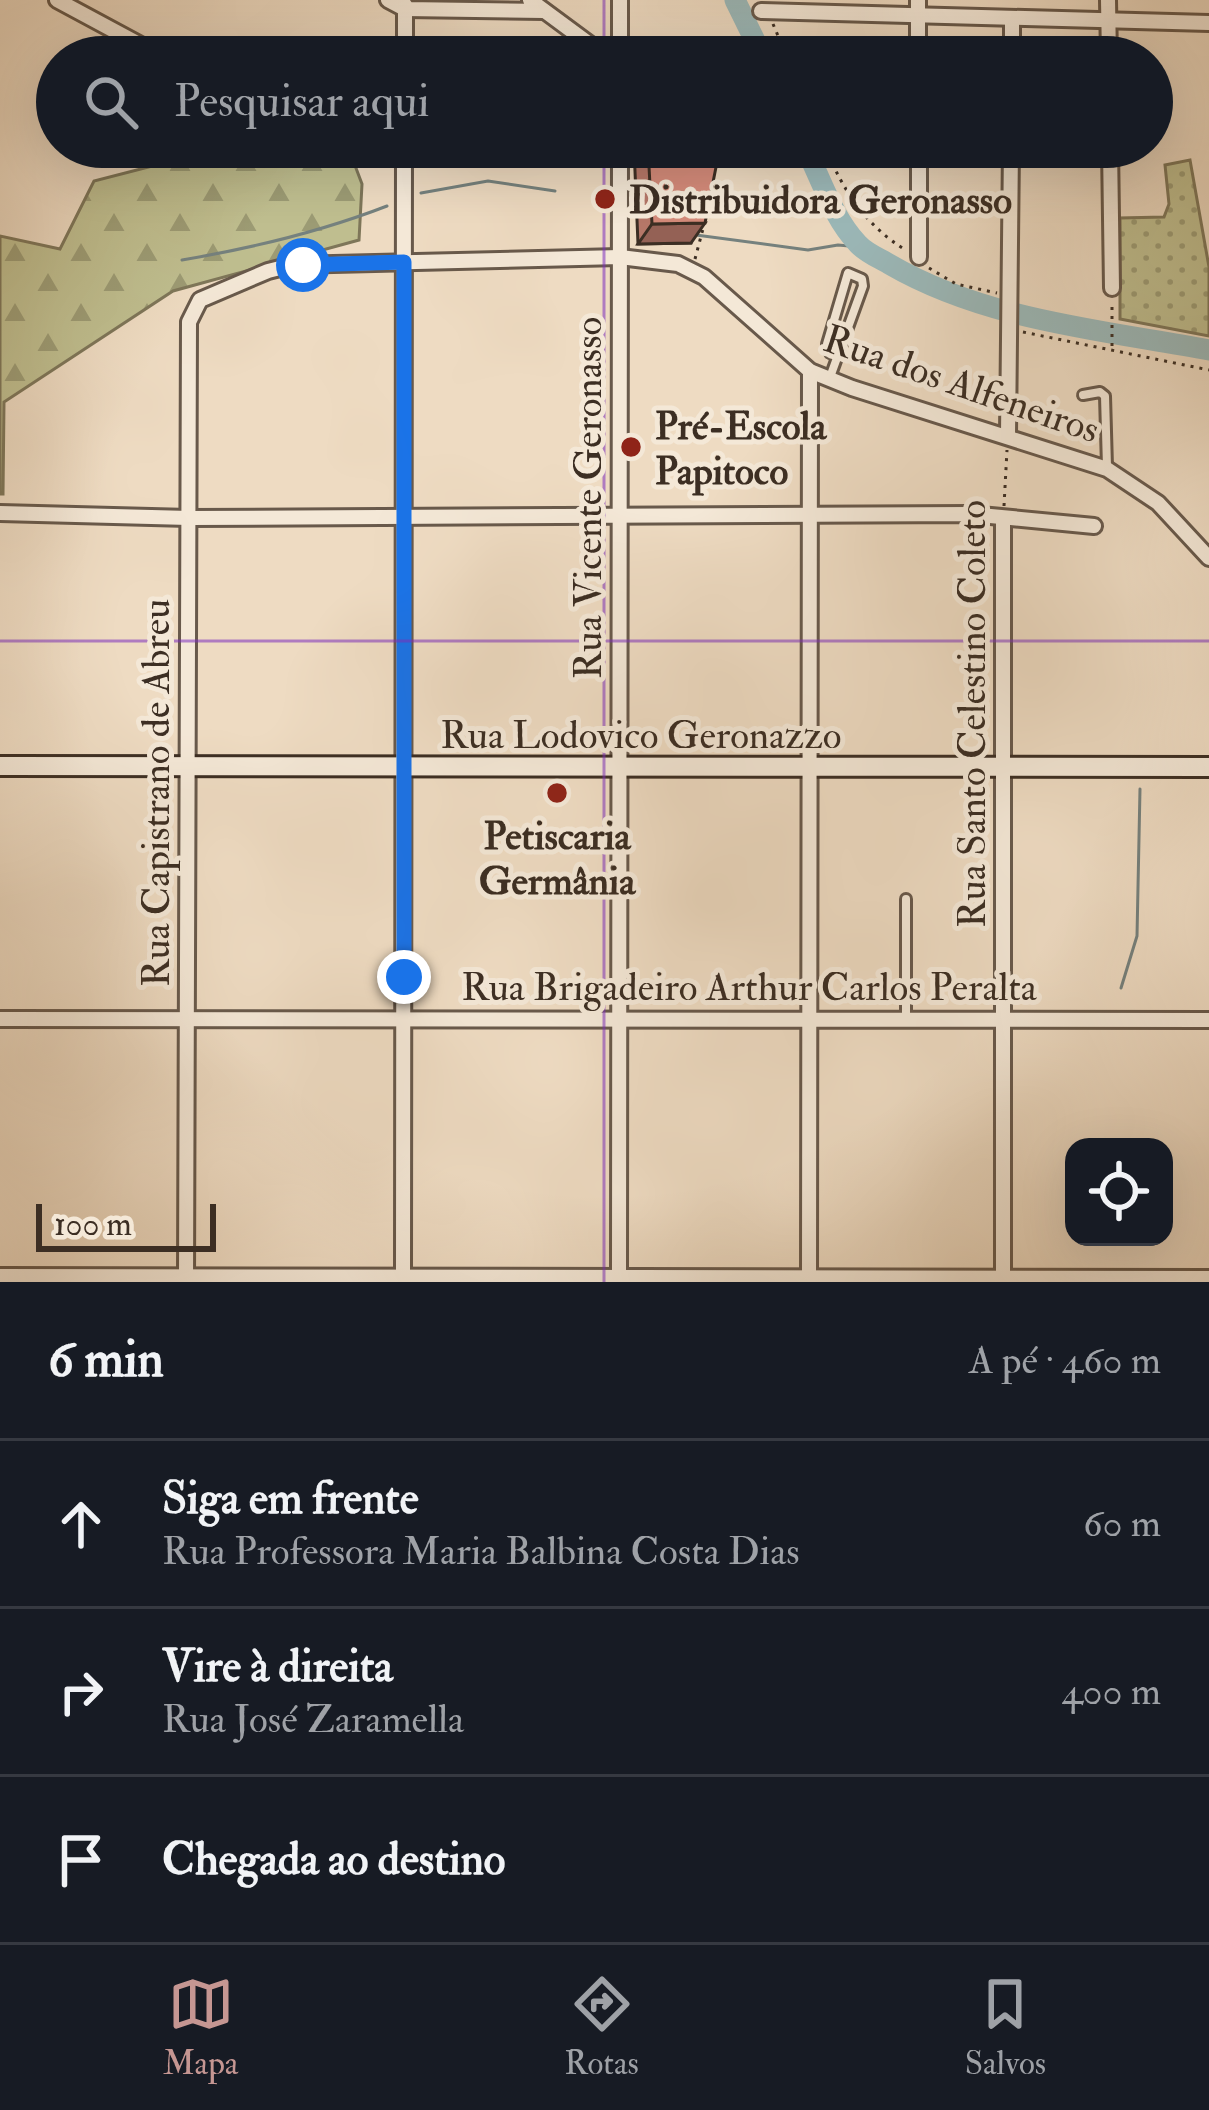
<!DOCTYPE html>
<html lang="pt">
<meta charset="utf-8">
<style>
:root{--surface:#171b24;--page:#242831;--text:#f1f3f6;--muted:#9ea1a6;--line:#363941;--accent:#c59692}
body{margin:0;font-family:"IM FELL Double Pica",serif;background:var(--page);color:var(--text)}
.controls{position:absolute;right:36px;bottom:36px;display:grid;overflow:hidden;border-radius:24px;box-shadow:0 12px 48px #0002}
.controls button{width:108px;height:108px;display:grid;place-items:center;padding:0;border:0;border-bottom:3px solid var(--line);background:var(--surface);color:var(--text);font:60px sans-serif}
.scale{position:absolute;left:36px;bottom:30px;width:180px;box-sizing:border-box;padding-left:12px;border:6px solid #3c2e23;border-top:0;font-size:33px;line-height:42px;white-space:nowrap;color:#3c2e23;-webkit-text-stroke:9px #f4e8d7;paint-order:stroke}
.stop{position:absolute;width:36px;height:36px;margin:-27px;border:9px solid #1a73e8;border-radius:50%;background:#fff}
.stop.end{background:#1a73e8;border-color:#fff;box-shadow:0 3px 12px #0008}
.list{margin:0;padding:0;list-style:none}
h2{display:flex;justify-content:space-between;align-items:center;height:156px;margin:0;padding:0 48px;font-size:51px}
h2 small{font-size:39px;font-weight:400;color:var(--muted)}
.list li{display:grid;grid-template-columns:78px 1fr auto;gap:36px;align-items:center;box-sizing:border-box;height:168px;padding:0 48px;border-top:3px solid var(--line)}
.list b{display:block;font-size:45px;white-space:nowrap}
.list p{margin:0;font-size:39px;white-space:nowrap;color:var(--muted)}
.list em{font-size:39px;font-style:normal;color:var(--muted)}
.icon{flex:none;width:66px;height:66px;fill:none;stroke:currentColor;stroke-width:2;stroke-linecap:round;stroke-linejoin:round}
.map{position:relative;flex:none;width:1209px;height:1282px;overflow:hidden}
.search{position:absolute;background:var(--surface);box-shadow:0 12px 48px #0002;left:36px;right:36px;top:36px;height:132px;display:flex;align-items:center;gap:30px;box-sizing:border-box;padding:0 42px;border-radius:66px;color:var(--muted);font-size:45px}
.sheet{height:660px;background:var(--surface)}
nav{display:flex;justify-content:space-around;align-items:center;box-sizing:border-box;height:168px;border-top:3px solid var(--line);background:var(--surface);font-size:33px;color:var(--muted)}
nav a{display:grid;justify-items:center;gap:6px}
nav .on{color:var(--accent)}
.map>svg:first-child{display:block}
</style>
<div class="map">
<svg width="1209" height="1282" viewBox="0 0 1209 1282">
<defs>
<pattern id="grass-dots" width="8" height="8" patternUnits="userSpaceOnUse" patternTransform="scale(3)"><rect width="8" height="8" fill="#bfbe8f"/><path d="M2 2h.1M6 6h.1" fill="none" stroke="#9c9b74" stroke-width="1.8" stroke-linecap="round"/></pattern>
<pattern id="forest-firs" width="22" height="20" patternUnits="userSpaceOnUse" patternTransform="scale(3)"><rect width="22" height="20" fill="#bfbe8f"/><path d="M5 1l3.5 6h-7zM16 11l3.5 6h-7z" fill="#9c9b74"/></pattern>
</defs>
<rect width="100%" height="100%" fill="#eedbc2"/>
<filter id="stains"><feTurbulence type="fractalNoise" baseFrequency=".00167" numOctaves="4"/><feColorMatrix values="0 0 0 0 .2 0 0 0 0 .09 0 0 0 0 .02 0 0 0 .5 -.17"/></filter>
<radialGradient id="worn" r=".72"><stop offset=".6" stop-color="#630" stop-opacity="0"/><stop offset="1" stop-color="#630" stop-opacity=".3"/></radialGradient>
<polygon fill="url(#grass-dots)" stroke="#7e7659" stroke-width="3" points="1190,160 1209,267 1209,336 1120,319 1120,218 1164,217 1169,204 1165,165"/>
<polygon fill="url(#forest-firs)" stroke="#7e7659" stroke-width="3" points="226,147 348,147 362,184 359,240 173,291 4,402 3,494 0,494 0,236 60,249 94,181"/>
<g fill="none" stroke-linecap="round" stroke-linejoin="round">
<g stroke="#75817e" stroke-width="3">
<polyline points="421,193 488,181 555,191"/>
<polyline points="696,235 808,250 838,245 860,247"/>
<path d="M 182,260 C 253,248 320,232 387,206"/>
<polyline points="1121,988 1137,936 1140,789"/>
</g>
<g stroke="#9bb9ba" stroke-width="21">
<polyline points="735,0 763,57"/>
<path d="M 805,147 C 821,179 833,218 858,244 C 866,253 879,258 889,264 C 985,320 1101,330 1209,350"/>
</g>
<defs>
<g id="lane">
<polyline points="829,380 863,286 862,279 848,273 827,344 830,353 838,356"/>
<polyline points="1083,395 1100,392 1105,396 1107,467"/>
<polyline points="906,899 906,1018"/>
</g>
<g id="street">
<polyline points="57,0 163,57"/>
<polyline points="388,0 405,9 544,11"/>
<polyline points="530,0 607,57"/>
<polyline points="918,0 918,57"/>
<polyline points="1108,0 1109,57"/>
<polyline points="761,11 1209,23"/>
<polyline points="405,57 405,5"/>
<polyline points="620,57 620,0"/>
<polyline points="1012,57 1012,18"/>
<polyline points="919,147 919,257"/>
<polyline points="1110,147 1112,288"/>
<polyline points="1008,435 1011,147"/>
<polyline points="0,513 189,518 970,514 1094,526"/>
<polyline points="1003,520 1003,1282"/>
<polyline points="0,1019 1209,1020"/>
<polyline points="0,1276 1209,1278"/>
<polyline points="186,1282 189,322 200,300 268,271 292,265 620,257 678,264 704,277 810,371 852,388 1107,469 1158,503 1209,558"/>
<polyline points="403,1282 404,147"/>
<polyline points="619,1282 620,147"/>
<polyline points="809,1282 810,371"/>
</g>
<polyline id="secondary" points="0,766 1209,767"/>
</defs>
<use href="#lane" stroke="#68594b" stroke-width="14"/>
<use href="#street" stroke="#68594b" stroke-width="20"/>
<use href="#secondary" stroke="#3c2e23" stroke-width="24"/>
<g stroke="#3c2e23" stroke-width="3" stroke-dasharray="3 6" stroke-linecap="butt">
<polyline points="773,24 787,57"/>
<path d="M 825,147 C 844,192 865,225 907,251"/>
<polyline points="695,259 704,225"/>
<polyline points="929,268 956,284 997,293"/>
<polyline points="1023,332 1209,370"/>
<polyline points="1112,346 1112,302"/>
<polyline points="1004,506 1007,450"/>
</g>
<use href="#lane" stroke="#f4e8d7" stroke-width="8"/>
<use href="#street" stroke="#f4e8d7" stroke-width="14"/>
<use href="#secondary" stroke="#f4e8d7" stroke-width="18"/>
</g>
<polygon fill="#b57768" stroke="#3c2e23" stroke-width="3" points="634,147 703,147 691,243 638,244"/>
<polygon fill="#946155" stroke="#3c2e23" stroke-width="3" points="705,223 691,243 638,244 652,224"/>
<polygon fill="#d38a79" stroke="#3c2e23" stroke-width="3" points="648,147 703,147 717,162 705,223 652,224"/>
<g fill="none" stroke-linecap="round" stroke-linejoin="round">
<polyline stroke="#1a73e8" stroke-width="15" points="303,265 404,262 404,977"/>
</g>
<path fill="none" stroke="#7b2cbf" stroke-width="3" stroke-opacity="0.55" d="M 604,0 L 604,57M 604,147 L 604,1282M 0,641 L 1209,641"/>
<g fill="#8f2418" stroke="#f4e8d7" stroke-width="4.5">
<circle cx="605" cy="199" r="12"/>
<circle cx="631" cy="447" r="12"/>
<circle cx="557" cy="793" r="12"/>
</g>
<g text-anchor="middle" stroke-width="10" stroke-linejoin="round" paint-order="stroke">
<g font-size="39" font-weight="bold" fill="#3c2e23" stroke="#f4e8d7" text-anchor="start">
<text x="629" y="213">Distribuidora Geronasso</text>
<text x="655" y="439">Pré-Escola<tspan x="655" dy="45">Papitoco</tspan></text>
<text x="557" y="849" text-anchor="middle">Petiscaria<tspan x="557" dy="45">Germânia</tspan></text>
</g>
<g font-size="39" fill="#3c2e23" stroke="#f4e8d7">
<text transform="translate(962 383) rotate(19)" y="14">Rua dos Alfeneiros</text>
<text transform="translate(587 498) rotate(-90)" y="14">Rua Vicente Geronasso</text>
<text transform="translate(971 714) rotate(-90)" y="14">Rua Santo Celestino Coleto</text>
<text x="641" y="748">Rua Lodovico Geronazzo</text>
<text transform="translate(155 793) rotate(-90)" y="14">Rua Capistrano de Abreu</text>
<text x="749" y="1000">Rua Brigadeiro Arthur Carlos Peralta</text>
</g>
</g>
<rect width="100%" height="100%" filter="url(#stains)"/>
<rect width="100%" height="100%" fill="url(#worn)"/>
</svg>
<div class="controls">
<button><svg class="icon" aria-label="locate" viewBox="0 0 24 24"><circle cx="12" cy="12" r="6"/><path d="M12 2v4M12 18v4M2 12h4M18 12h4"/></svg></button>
</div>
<div class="scale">100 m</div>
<div class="stop" style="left:303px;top:265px"></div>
<div class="stop end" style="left:404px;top:977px"></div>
<div class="search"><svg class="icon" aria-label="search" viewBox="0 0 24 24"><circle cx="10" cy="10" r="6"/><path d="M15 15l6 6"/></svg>Pesquisar aqui</div>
</div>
<section class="sheet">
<h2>6 min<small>A pé · 460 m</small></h2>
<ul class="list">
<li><svg class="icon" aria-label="ahead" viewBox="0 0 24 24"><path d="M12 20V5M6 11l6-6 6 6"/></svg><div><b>Siga em frente</b><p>Rua Professora Maria Balbina Costa Dias</p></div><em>60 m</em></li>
<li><svg class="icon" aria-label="right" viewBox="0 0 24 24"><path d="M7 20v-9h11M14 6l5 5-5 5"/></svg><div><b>Vire à direita</b><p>Rua José Zaramella</p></div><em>400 m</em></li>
<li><svg class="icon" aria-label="arrive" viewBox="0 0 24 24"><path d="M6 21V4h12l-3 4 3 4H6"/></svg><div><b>Chegada ao destino</b></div></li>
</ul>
</section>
<nav>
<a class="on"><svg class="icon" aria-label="map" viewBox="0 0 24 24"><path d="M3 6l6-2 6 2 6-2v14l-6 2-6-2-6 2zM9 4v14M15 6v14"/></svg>Mapa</a>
<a><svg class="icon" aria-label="directions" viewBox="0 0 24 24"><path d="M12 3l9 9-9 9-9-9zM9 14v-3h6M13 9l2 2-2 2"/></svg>Rotas</a>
<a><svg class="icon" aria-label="saved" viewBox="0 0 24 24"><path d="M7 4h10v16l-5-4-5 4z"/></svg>Salvos</a>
</nav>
